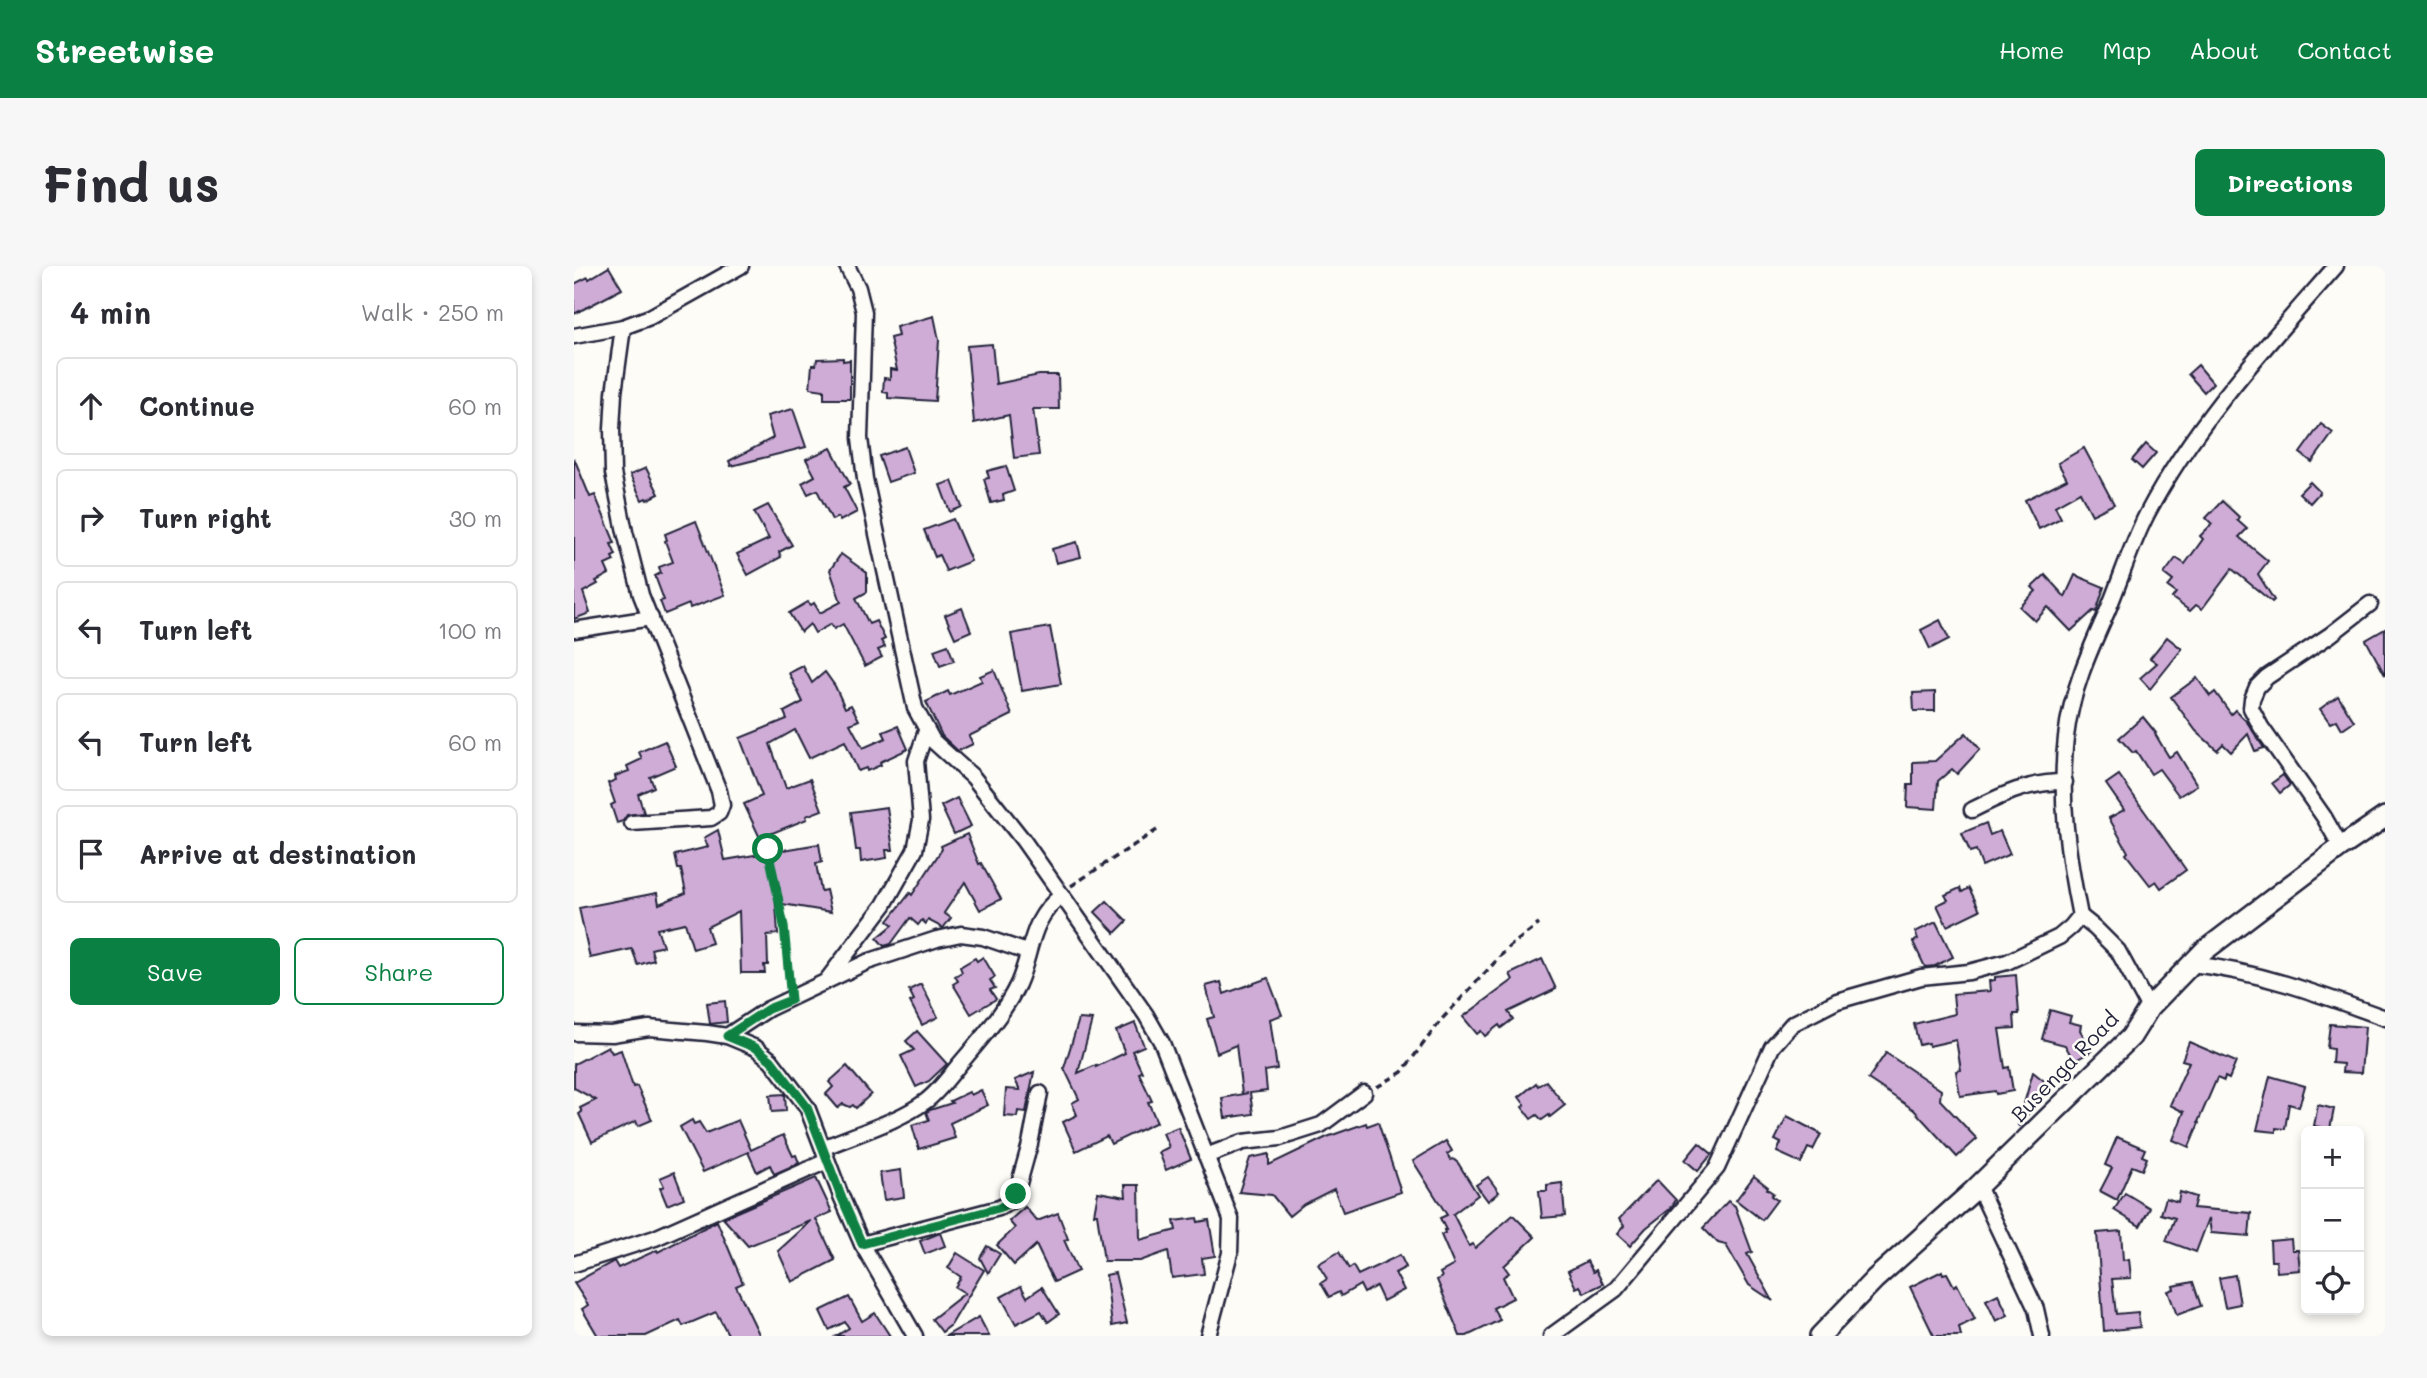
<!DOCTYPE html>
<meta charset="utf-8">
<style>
:root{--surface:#fff;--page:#f7f7f7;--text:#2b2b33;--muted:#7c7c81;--line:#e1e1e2;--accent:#0b8043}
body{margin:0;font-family:Mali,sans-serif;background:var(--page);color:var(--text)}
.controls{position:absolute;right:21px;bottom:21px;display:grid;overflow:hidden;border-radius:10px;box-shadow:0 4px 10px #0003}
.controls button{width:63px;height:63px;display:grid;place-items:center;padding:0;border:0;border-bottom:2px solid var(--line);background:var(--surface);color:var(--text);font:35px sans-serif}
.stop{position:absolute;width:21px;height:21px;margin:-16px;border:5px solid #0b8043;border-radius:50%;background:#fff}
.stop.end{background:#0b8043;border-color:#fff;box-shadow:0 2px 7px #0008}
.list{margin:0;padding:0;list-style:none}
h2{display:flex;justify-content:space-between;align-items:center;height:91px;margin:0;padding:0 28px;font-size:30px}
h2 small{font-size:23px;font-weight:400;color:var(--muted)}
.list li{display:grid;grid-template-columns:46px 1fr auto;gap:21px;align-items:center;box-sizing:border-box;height:98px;margin:0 14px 14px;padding:0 14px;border:2px solid var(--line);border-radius:10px}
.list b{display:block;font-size:26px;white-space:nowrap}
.list em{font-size:23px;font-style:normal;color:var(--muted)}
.actions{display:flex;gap:14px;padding:21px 28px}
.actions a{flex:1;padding:16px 0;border:2px solid var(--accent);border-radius:10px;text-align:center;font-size:24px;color:var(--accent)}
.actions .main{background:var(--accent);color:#fff}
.icon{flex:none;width:38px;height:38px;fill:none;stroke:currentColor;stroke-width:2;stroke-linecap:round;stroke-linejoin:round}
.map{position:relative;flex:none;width:1811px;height:1070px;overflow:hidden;border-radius:10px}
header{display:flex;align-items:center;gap:42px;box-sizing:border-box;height:98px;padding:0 35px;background:var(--accent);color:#fff}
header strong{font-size:33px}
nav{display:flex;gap:38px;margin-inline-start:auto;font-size:24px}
.intro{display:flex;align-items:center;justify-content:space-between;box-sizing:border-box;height:168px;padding:0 42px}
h1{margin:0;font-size:49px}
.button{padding:18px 32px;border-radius:10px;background:var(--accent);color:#fff;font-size:24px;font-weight:700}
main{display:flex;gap:42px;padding:0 42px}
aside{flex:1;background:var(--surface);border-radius:10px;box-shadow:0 4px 10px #0003}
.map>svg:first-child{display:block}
</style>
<header>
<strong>Streetwise</strong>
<nav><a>Home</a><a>Map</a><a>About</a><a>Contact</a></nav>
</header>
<div class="intro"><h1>Find us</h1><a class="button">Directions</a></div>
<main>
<aside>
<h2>4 min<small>Walk · 250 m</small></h2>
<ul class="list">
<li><svg class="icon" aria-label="ahead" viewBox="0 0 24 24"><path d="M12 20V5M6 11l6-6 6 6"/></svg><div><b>Continue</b></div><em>60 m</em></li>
<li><svg class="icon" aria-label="right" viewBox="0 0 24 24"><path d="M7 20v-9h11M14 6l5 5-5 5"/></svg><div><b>Turn right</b></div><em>30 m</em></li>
<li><svg class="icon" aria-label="left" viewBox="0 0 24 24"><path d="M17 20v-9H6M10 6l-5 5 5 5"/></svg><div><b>Turn left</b></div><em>100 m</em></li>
<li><svg class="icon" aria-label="left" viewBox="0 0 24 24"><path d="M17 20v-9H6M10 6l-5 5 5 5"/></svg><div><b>Turn left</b></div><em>60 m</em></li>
<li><svg class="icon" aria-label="arrive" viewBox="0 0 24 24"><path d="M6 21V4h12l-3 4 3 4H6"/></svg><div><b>Arrive at destination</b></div></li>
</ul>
<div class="actions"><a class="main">Save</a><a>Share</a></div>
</aside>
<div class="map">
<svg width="1811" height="1070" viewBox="0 0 1811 1070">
<rect width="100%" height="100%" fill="#fdfcf7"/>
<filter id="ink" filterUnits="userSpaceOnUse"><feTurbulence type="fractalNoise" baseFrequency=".0143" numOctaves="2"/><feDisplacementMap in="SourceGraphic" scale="14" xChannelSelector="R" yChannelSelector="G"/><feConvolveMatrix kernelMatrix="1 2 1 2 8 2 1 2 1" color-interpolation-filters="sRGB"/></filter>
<g filter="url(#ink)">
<g fill="#cfacd6" stroke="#22223b" stroke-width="2">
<polygon points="35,1 48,23 0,48 0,18 14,11 15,13"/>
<polygon points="360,50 365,74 361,135 314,132 314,127 309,126 310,112 316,113 316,103 323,104 316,72 324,70 322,61"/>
<polygon points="418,78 422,118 465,109 484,109 485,143 459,143 465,189 440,192 435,149 400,157 393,80"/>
<polygon points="269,92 269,95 276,94 276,133 250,133 250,124 236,122 238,99 242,99 243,93"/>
<polygon points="1624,99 1639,117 1630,126 1614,108"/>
<polygon points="219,143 232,181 157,200 155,195 199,172 193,150"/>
<polygon points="1747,158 1759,167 1738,196 1726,187"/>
<polygon points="1572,178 1582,187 1568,203 1558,194"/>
<polygon points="331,181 340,207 314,216 305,190"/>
<polygon points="257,182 276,218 270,221 283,246 266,255 264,251 258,254 243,224 234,228 228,217 241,210 232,193"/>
<polygon points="1510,182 1540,238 1518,249 1506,226 1481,240 1487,252 1465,263 1451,234 1493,213 1484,197"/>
<polygon points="0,192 16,231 21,229 41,277 37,278 42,289 38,291 40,295 31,299 35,308 22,315 24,318 9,326 16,347 0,353"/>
<polygon points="432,200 440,225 429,229 430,234 417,237 410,213 415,212 413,205"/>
<polygon points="72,202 85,228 73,234 72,232 68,234 56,209"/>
<polygon points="378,215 388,241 376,246 366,219"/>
<polygon points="1736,216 1746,226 1736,237 1725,227"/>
<polygon points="1648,235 1665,251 1663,254 1673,263 1665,271 1694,295 1684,308 1700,334 1698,336 1658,303 1628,343 1622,339 1616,345 1598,332 1602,327 1594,321 1599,315 1590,308 1602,292 1611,298 1629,273 1626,270 1638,258 1632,252"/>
<polygon points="194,239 218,279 205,286 207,291 174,309 163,288 195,273 180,246"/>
<polygon points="379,253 397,295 372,305 365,289 361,291 350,264"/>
<polygon points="122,255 151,329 116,342 115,338 91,348 86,335 90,334 81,310 87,307 85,301 99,296 91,275 93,274 91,268"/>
<polygon points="503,276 507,291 482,297 478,283"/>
<polygon points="267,288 293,307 293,326 282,332 295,358 302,355 311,373 307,375 311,381 304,384 308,391 291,400 269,358 260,363 257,358 241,367 236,358 227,366 215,347 234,336 237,339 240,337 246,347 267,336 256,304"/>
<polygon points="1471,309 1491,331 1501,309 1530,321 1522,346 1519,345 1497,365 1474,341 1461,355 1446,341 1462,325 1458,321"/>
<polygon points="388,342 397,365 381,372 371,349"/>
<polygon points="1366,354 1375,373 1356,383 1347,364"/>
<polygon points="476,361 487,418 448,425 437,368"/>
<polygon points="1811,363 1811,409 1792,374"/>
<polygon points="1593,371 1608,383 1576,423 1566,412 1583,397 1576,392"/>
<polygon points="374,379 380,395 366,400 360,384"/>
<polygon points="229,400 238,417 251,406 261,420 271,442 277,439 285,454 276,458 289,482 312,472 309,466 324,460 334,483 306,496 307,499 293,505 292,502 284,505 271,475 235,492 221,464 196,478 212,522 236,513 248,544 232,550 233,553 186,572 170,538 188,530 166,472 213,453 210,446 229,436 215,407"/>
<polygon points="420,404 438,449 395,470 399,478 384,485 368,470 352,436 374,425 376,429 408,415 406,410"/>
<polygon points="1623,412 1636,430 1641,426 1657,448 1661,444 1673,456 1690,482 1681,485 1674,468 1657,486 1649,478 1643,484 1622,465 1597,431"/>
<polygon points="1361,426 1361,445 1340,445 1339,427"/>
<polygon points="1764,430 1780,455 1768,463 1763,454 1756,457 1746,443"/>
<polygon points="1569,451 1582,467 1581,468 1595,491 1603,486 1623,519 1605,530 1585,503 1577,508 1562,485 1559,487 1545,472"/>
<polygon points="1392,467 1406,483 1383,508 1378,503 1364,515 1362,543 1333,541 1334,519 1339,519 1339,496 1361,495"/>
<polygon points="91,475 102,500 76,511 80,521 64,528 70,547 53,549 49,555 43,557 37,539 41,537 34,517 42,514 41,510 55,505 53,500 68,493 65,486"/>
<polygon points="1545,509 1612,604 1587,622 1582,615 1576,619 1552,588 1554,586 1535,552 1550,544 1532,518"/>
<polygon points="1709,509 1716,519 1706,527 1698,517"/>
<polygon points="383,532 397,560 380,568 367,540"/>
<polygon points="313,541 319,584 312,584 313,592 287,596 286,584 282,584 277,546"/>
<polygon points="1412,557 1416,569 1426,565 1436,588 1408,600 1402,584 1396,586 1388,567"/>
<polygon points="144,564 151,594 245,578 248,596 242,598 247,625 252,624 257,646 202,637 204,668 193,669 194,699 190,699 191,707 167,707 165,645 133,661 138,677 119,683 111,657 83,663 89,680 77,683 80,694 64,699 58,683 16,692 5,642 83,627 85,638 112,627 107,603 104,603 101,589 134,581 130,572"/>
<polygon points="393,568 405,598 407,597 427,633 406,644 391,616 370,647 377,652 369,662 354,654 352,658 348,654 344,659 336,652 317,678 310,680 303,672 319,659 314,655 336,627 338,629 368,583 367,580"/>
<polygon points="1386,622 1388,626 1395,622 1406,644 1373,660 1363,639 1374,634 1371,629"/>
<polygon points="533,635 553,655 541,667 521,646"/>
<polygon points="1362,656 1379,691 1361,700 1351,701 1339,676 1344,673 1341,666"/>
<polygon points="409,691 421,711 416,714 421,722 416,724 422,733 397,748 379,718 384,715 381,710 388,706 386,701 401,692 403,695"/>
<polygon points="968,693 982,723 934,746 939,753 927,762 925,759 911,770 907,765 903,768 889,751 939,714 936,708"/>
<polygon points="1442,709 1445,748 1440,748 1441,762 1425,763 1431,802 1435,801 1439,825 1422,828 1421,825 1386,830 1382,805 1387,804 1382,774 1355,780 1354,777 1345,779 1340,758 1381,748 1379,728 1416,725 1415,715 1421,714 1421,711"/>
<polygon points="694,712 708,749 696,753 703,803 691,805 693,825 676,827 679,848 651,852 648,832 674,827 668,828 662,779 643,787 633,753 640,751 632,720 647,716 650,728"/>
<polygon points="347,718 364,751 348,759 336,736 340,734 335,724"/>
<polygon points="151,735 153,756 136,758 133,737"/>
<polygon points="1476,744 1497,750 1495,756 1507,759 1506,764 1518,785 1500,795 1491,779 1468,773"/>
<polygon points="505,753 518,754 504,807 522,799 522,801 551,787 542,765 561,757 570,780 558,785 568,806 565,807 578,835 574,836 583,856 537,878 533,870 502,885 489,856 503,849 498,837 505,833 490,802"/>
<polygon points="1756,758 1791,761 1787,807 1768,806 1769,798 1758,797 1759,783 1753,782"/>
<polygon points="343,765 373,798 355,815 342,821 327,790 340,784 332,775"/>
<polygon points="1615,776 1662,796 1655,813 1651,811 1650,815 1643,812 1624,856 1625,857 1615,881 1599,874 1610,846 1596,839 1615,796 1608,794"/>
<polygon points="34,780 38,787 47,784 59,821 63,820 78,854 64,860 62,855 18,876 5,848 8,846 6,842 22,834 0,822 0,798"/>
<polygon points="1312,787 1367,824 1366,834 1403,873 1383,891 1340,844 1294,813"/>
<polygon points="273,800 297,828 282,842 279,839 276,841 269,838 264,842 252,828 259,821 255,816"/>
<polygon points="460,806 452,846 444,845 443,851 430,850 432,823 446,824 441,814"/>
<polygon points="1459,806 1475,819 1445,860 1444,859"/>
<polygon points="1696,810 1731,820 1725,841 1715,838 1711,863 1702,862 1702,866 1683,864"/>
<polygon points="972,815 991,839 976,851 975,849 968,854 963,849 957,853 948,841 951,839 945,831 962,817 964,820"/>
<polygon points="407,824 414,839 376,857 381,872 345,883 338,859 355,854 352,846 356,844 378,837 376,835 395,826 397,829"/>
<polygon points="211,828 212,845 198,846 196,829"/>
<polygon points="1744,839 1760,843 1756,863 1740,860"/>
<polygon points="1213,850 1247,868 1239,884 1234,882 1227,897 1203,886 1207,877 1201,874"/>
<polygon points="118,854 120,858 125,856 132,867 164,854 177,884 209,869 219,890 222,889 225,897 200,908 196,899 183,906 174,886 129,906 106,861"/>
<polygon points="804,856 827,926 769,946 760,923 730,938 715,950 698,929 665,926 676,892 695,888 695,899 753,871 792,857 793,860"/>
<polygon points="604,861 617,893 592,904 585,886 595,881 589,867"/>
<polygon points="1543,871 1571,883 1568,890 1573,892 1568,904 1558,900 1543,934 1526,925 1538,902 1531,899"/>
<polygon points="872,875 878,885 873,888 877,894 879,893 884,897 904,929 879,948 895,980 899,978 901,982 939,949 961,971 930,1000 935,1007 929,1011 939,1032 919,1042 926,1054 893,1070 886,1070 863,1014 868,1011 866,1007 880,999 867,969 871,967 870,964 872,964 866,952 873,949 839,895"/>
<polygon points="1125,877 1138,888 1124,905 1111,894"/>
<polygon points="327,904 330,931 310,934 306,907"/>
<polygon points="100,906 110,932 93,939 86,922 90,920 86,912"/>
<polygon points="1180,910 1194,921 1193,923 1199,927 1197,930 1203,934 1188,954 1162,934"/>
<polygon points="914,911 925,926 914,935 902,919"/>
<polygon points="242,912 258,946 242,953 261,994 218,1016 204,985 237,955 174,980 149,952"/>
<polygon points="1083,914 1102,934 1096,943 1072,962 1056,980 1043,968 1050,960 1045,953"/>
<polygon points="988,917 991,950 968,952 965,925 973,925 973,919"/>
<polygon points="551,919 565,919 566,974 602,964 600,955 623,952 624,956 635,954 641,990 628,992 630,1008 598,1012 594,985 566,995 530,995 523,948 520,948 524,926 552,931"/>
<polygon points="1606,926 1622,931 1619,942 1677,947 1675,970 1637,967 1635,952 1622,986 1592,975 1601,952 1587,948 1592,932 1604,936"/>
<polygon points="1551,927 1576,942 1566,960 1540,944"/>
<polygon points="1154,935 1161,940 1178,986 1173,988 1199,1035 1175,1019 1152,979 1144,977 1129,962"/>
<polygon points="451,941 463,955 484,947 494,973 490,974 504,1005 480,1016 462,979 440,999 423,979 441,962 435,955"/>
<polygon points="143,955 169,1017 162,1020 186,1070 155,1070 142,1046 109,1060 106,1054 72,1070 24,1070 8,1043 14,1039 0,1017 40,995 44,1002 83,984 84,986"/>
<polygon points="1547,965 1549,994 1555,993 1557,1012 1538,1013 1542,1048 1564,1046 1566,1061 1530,1065 1523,967"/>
<polygon points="366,967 371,980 351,988 346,975"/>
<polygon points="1717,973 1718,984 1724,984 1726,1004 1703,1006 1702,995 1697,995 1696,975"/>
<polygon points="413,980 426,988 414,1007 406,992"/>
<polygon points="765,986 775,1003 779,1000 784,1009 826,989 832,1001 821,1007 830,1024 809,1035 802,1020 790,1027 786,1019 767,1030 765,1026 755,1031 747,1017 753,1013 744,998"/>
<polygon points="383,987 410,1004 377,1059 368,1066 358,1053 391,1027 381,1021 387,1011 374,1002"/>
<polygon points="1013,995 1019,1006 1022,1004 1029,1018 1010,1027 1006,1020 1002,1022 994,1005"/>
<polygon points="1368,1005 1369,1008 1373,1007 1380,1020 1383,1018 1401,1053 1385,1061 1387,1070 1360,1070 1336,1021"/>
<polygon points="541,1007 553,1057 538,1060 532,1009"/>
<polygon points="1661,1009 1666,1038 1651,1041 1645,1012"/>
<polygon points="1619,1016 1627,1040 1603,1049 1594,1025 1600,1023 1599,1020"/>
<polygon points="447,1020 453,1031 468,1021 485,1048 474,1056 467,1045 442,1058 427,1031"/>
<polygon points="1424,1028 1434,1049 1422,1055 1412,1034"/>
<polygon points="275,1031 288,1055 301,1047 316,1070 262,1070 275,1062 271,1056 255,1064 246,1045"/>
<polygon points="405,1051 415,1070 372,1070"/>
</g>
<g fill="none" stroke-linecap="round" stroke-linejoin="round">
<defs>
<g id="street">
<polyline points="273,0 284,22 290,46 286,172 291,213 341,442 359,475 399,511 449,574 572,749 588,777 657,953 656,987 634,1070"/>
<polyline points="49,61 40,127 38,163 39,207 51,266 67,329 145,525 148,539 145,547 137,552 58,557"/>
<polyline points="0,70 49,61 76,51 167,0"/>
<polyline points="0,364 77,352"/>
<path d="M 1398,544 C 1430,528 1454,516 1491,516"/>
<polyline points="1767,581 1750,551 1687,461 1677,442 1678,433 1683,421 1693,411 1756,369 1796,338"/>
<polyline points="1506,650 1521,662 1544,685 1575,742"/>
<path d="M 1617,698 C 1684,705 1748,729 1811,752"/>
<polyline points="253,714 310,639 341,584 347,554 342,495 352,465"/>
<polyline points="0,767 38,768 75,762 133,767 153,770 182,782 197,794 233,841 267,930 288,978 341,1070"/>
<polyline points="153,770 194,743 293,696 363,673 387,668 409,671 453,686"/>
<path d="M 249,882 C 281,868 324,856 352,835 C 364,826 374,812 384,800 C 406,774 429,749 444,718 C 459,684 455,654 488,629"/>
<polyline points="632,890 669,876 706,872 747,859 790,827"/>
<polyline points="1404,920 1462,1043 1468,1070"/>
<polyline points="288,978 425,942 438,935 442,928 456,878 466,827"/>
<polyline points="0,998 81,972 253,895"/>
<path d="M 977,1070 L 1042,1023 L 1143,902 L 1198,781 L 1218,758 L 1263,735 L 1347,711 L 1395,706 L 1433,696 L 1485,671 L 1497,661 L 1506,650 C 1494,592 1485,530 1492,471 C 1497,426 1515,386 1533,346 C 1547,313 1557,279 1573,248 C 1622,155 1694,78 1762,0"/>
</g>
<polyline id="secondary" points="1246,1070 1301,1013 1398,926 1557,771 1575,742 1630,685 1767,581 1811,551"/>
</defs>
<use href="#street" stroke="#22223b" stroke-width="19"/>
<use href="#secondary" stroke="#22223b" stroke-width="24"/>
<g stroke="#22223b" stroke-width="3.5" stroke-dasharray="7 5" stroke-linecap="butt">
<polyline points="194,583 206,629 216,718"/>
<polyline points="497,620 583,564"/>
<polyline points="803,821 828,806 868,753 935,681 965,658"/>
</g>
<use href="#street" stroke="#fdfcf7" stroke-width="14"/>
<use href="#secondary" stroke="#fdfcf7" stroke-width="19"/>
</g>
</g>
<g fill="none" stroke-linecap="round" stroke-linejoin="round" filter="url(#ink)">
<polyline stroke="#0b8043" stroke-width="9" points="194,583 210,660 217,734 194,743 153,770 182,782 197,794 233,841 267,930 288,978 425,942 438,935 442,928"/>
</g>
<g text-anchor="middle" stroke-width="5" stroke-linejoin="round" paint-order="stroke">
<g font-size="21" fill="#22223b" stroke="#fdfcf7">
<text transform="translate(1491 801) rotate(-46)" y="7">Busenga Road</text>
</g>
</g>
</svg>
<div class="controls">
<button>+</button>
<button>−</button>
<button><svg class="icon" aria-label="locate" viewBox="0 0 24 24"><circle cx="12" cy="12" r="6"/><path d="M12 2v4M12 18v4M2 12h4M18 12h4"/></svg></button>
</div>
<div class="stop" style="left:194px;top:583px"></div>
<div class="stop end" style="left:442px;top:928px"></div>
</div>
</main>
